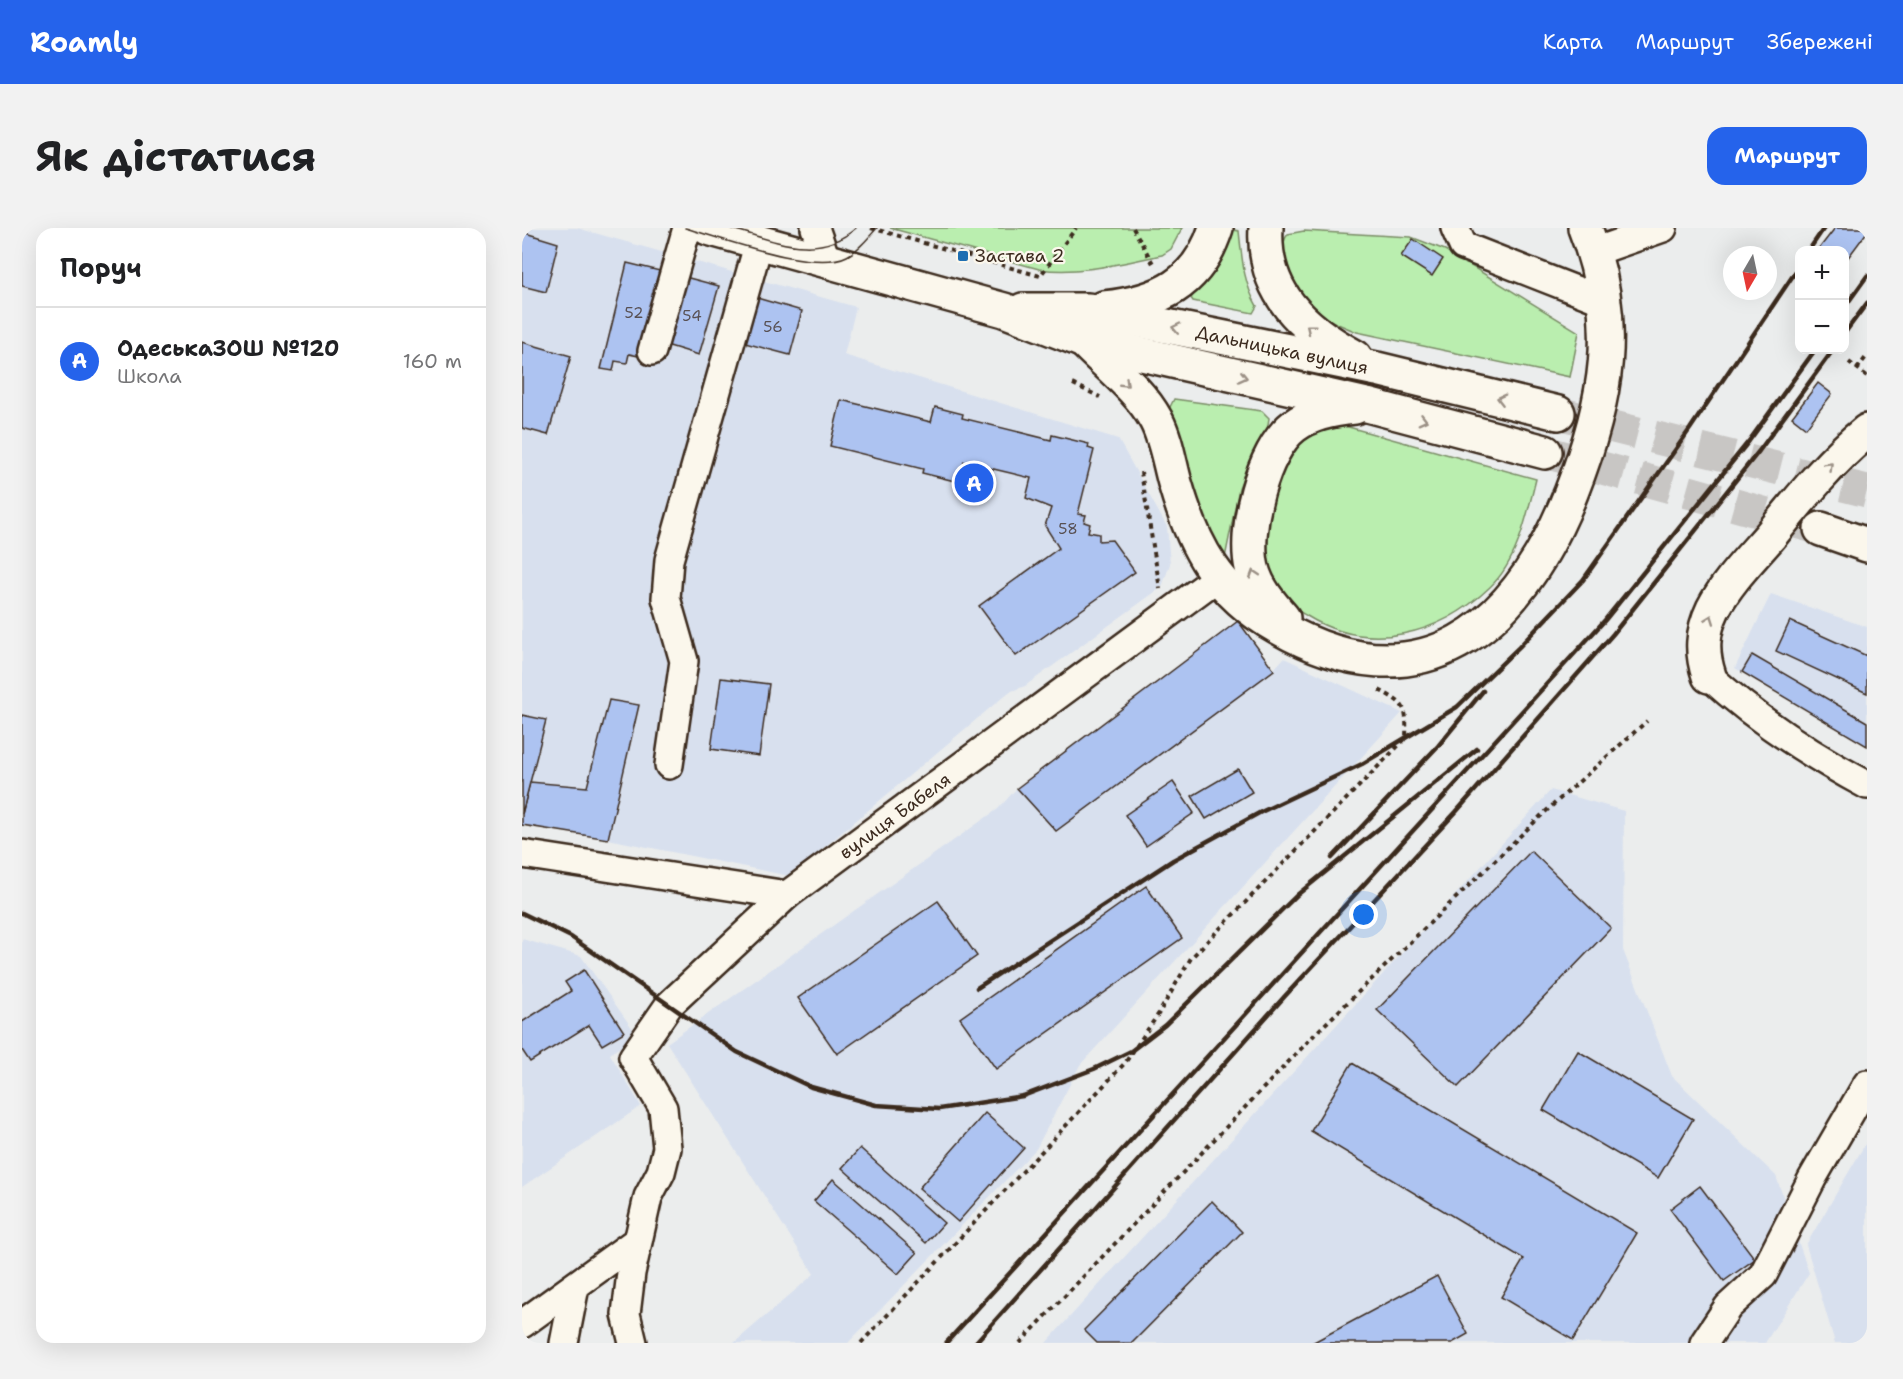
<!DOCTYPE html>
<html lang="uk">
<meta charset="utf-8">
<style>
:root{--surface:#fff;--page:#f2f2f2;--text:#202124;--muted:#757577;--line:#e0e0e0;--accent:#2563eb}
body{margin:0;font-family:"Shantell Sans",sans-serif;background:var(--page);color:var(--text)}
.controls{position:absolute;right:18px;top:18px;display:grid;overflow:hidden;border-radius:12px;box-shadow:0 6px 24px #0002}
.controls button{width:54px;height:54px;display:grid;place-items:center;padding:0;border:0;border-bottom:2px solid var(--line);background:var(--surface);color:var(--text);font:30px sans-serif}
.compass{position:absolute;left:1201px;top:18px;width:54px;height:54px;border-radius:50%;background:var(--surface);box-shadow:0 6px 24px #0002;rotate:189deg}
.you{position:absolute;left:842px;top:687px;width:21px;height:21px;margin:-15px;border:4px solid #fff;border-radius:50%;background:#1a73e8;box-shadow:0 0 0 9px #1a73e833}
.badge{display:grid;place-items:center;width:39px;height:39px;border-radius:50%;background:var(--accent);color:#fff;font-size:20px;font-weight:700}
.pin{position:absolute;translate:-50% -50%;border:3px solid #fff;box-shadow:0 2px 6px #0006}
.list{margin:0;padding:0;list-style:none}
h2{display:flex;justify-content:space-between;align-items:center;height:78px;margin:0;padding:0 24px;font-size:26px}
h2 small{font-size:20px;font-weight:400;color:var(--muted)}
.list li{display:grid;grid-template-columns:39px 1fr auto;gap:18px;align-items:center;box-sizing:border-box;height:108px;padding:0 24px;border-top:2px solid var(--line)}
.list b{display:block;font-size:22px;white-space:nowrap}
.list p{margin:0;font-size:20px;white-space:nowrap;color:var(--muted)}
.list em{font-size:20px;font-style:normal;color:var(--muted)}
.map{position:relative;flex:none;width:1345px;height:1115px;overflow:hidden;border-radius:18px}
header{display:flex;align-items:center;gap:36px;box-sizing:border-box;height:84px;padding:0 30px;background:var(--accent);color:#fff}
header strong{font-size:28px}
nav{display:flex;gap:33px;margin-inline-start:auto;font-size:21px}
.intro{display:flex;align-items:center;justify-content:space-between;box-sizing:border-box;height:144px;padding:0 36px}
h1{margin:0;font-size:42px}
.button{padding:15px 27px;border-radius:18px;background:var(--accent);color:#fff;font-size:21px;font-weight:700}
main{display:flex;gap:36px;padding:0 36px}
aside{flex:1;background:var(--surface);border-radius:18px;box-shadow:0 6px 24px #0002}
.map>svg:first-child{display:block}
</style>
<header>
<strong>Roamly</strong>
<nav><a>Карта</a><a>Маршрут</a><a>Збережені</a></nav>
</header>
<div class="intro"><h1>Як дістатися</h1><a class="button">Маршрут</a></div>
<main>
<aside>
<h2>Поруч<small></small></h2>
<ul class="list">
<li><span class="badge">A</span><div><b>ОдеськаЗОШ №120</b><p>Школа</p></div><em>160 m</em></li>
</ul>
</aside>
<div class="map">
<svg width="1345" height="1115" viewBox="0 0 1345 1115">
<rect width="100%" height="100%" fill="#ebeded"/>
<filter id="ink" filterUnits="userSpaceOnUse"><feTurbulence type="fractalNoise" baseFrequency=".0167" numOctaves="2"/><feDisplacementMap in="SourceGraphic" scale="12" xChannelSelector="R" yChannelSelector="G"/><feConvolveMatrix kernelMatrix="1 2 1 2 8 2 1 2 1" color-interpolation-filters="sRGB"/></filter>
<g filter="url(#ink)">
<g fill="#d8e0ee">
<polygon points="0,0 55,0 334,79 322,127 596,211 645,299 648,336 640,359 503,458 487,464 268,648 86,611 0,597"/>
<polygon points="1249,366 1345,399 1345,518 1213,440"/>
<polygon points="716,393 752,441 762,430 880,485 558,837 514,921 326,1115 212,1115 292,1046 145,815 476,581 495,560"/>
<polygon points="1029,562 1102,583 1101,722 1150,848 1254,948 1287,1045 1243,1115 524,1115"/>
<polygon points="0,711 59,728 115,807 88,826 119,878 0,959"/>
<polygon points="1345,913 1345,1115 1313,1115 1284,1017"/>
</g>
<g fill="#baeeaf" stroke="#7a8c66" stroke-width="1.5">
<path d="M 368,0 L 660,0 L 649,21 L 640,27 C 599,35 559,47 517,41 Z"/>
<path d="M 706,1 L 717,3 C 720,30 721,54 735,78 L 731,85 L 671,73 L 669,70 L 694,38 Z"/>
<path d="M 782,3 L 889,9 L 923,22 L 1057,104 L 1048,149 L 835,104 C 820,98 805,92 793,82 C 776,67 750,27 766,6 Z"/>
<polygon points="652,171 740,183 747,190 745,203 728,231 717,260 703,330 685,308 649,193 647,181"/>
<path d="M 812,195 L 1014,251 C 1005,287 996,333 968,359 C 918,407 847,426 785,388 C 773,381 758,373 749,361 C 746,356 746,349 745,343 C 743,335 739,325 739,316 C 739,303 746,286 749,272 C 755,250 765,223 783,208 C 790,202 803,199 812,195 Z"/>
</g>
<g fill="#adc3f1" stroke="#3b2a1e" stroke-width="1.5">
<polygon points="1313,0 1345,0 1345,4 1322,35 1322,22 1296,22"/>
<polygon points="0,4 36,15 24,64 0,58"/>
<polygon points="891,11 921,31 910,48 879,28"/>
<polygon points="105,35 142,44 121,129 107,126 105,135 93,133 91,143 79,141"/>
<polygon points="163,49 197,58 177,127 144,117"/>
<polygon points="235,70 280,83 268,127 223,115"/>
<polygon points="0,114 49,128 26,207 0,200"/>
<polygon points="1296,155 1310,166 1284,200 1270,189"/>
<polygon points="319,172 409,194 413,179 441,186 440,190 529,212 530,207 567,216 566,220 572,222 556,286 564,287 562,294 568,296 566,304 577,306 577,313 590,312 613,344 494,428 457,378 537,320 523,298 529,280 504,270 509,250 442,234 437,254 400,245 401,241 308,218"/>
<polygon points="716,393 752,442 534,603 495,560"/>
<polygon points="1268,393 1345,428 1345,465 1254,423"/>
<polygon points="1230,427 1345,494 1345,518 1220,444"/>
<polygon points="199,450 247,456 237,528 189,521"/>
<polygon points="87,472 117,477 86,611 0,597 0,586 8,554 65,559"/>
<polygon points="0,487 24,492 0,586"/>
<polygon points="716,541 730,564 684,591 670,568"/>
<polygon points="651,554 672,585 624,618 603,587"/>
<polygon points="1009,623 1089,700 936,859 855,782"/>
<polygon points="624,658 660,710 474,841 438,790"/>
<polygon points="416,673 455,728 315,826 276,770"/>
<polygon points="62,742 102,804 80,817 67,797 8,834 0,822 0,794 49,763 43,754"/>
<polygon points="1056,823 1171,891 1136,950 1021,882"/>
<polygon points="830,835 1115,1005 1051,1112 979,1069 1002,1031 789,903"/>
<polygon points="463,885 502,920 436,994 397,960"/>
<polygon points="338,920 422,995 404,1015 320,940"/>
<polygon points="311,951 395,1025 376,1046 292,973"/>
<polygon points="1178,958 1233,1031 1202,1053 1148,981"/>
<polygon points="690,973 720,1004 610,1115 575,1115 562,1102"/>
<polygon points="915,1048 946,1106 930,1115 790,1115"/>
</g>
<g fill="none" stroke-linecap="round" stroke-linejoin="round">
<g stroke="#c8c6c4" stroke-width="33" stroke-dasharray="33 16" stroke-linecap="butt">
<polyline points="1036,185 1345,263"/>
<polyline points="1023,224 1299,301"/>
</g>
<defs>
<g id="minor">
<polyline points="293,0 305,34"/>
<polyline points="933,0 941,18 1084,74"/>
<polyline points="1072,24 1141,0"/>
<polyline points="130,123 165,0"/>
<path d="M 1187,448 C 1235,492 1287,526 1345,557"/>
<polyline points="147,537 162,433 144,370 147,332 237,14"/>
<polyline points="0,626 265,667"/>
<polyline points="0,1096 116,1012"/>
<polyline points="42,1115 53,1059"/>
<polyline points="111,1115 104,1086 109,1045 126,969 139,944 145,920 141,880 111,829 147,777 265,667 696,349"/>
<polyline points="1182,1115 1206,1079 1241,1047 1290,951 1345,856"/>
</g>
<g id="major">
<polyline points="186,0 482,82 562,113 845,177 1023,224"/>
<path d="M 744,0 C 740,64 781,101 833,129"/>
<path d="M 582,80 C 638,74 676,56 694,0"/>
<polyline points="501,82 566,82 855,141 1036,185"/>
<path d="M 562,113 C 585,137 618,162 634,192 C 644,211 647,233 653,255 C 671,318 696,365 756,399 C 899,481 995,401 1049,265 C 1085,174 1100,94 1063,0"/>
<polyline points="1299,301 1345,317"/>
<path d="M 761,390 C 748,375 735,360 730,340 C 721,302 740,222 772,198 C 789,185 811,181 833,179"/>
<path d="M 1187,448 C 1179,424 1180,404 1191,381 C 1205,354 1228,331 1248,308 C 1278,271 1308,233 1345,203"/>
</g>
</defs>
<use href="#minor" stroke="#3b2a1e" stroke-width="32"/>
<use href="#major" stroke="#3b2a1e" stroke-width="38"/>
<g stroke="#3b2a1e" stroke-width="4" stroke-dasharray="4.5 4.5" stroke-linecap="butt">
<polyline points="349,0 518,48 554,0"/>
<polyline points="611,0 633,39"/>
<polyline points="1327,134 1345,148"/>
<polyline points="1335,141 1345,128"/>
<polyline points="551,156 578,169"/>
<polyline points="619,244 638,361"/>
<path d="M 339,1115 L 603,835 L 637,785 L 669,730 L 884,510 C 885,478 884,476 855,461"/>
<polyline points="498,1115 796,803 1023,584 1125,493"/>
</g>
<use href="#minor" stroke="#fbf7ec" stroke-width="27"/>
<use href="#major" stroke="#fbf7ec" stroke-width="33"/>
<g stroke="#3b2a1e" stroke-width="1.5">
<path d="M 163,0 C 199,10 292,45 325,28 C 337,22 346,10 355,0"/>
<path d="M 207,0 C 251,12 295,34 334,0"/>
</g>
<g stroke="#3b2a1e" stroke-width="4.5">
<polyline points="1287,22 1302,0"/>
<polyline points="1322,80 1345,48"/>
<polyline points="1322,106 1345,75"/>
<polyline points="810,630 916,518 961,463"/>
<polyline points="0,685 49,709 215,824 289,859 354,877 417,881 501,868 572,841 609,823 643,797 775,667 955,521"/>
<polyline points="455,760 651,632 739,584 840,536 935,479 997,419 1061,352 1168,201 1278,37"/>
<polyline points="424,1115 1083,392 1227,213 1293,122"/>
<polyline points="453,1115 763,768 934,584 1091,406 1237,223 1311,122"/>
</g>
</g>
<defs><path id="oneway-chevron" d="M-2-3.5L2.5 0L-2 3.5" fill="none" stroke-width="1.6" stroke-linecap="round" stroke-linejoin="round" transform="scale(1.5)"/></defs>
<g stroke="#9b9085">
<use href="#oneway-chevron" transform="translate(654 100) rotate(-168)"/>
<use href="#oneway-chevron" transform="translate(788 100) rotate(-141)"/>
<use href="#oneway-chevron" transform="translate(721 149) rotate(13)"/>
<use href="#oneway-chevron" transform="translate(603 155) rotate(44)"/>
<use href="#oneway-chevron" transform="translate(979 171) rotate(-166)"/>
<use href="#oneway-chevron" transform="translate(901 192) rotate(15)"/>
<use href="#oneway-chevron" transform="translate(1307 238) rotate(-45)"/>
<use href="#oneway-chevron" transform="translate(732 346) rotate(-108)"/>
<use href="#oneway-chevron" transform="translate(1188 391) rotate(-70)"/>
</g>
</g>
<rect fill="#1f6fb2" stroke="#fbf7ec" stroke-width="2" x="435" y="22" width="12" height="12" rx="3"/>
<g text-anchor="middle" stroke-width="4.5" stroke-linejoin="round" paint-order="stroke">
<g font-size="15" fill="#585053">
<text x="112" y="90">52</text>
<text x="170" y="93">54</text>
<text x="251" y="104">56</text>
<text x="546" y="306">58</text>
</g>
<g font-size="18" fill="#3b2a1e" stroke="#fbf7ec" text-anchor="start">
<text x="453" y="34">Застава 2</text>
</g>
<g font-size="18" fill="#3b2a1e" stroke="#fbf7ec">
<text transform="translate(760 122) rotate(12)" y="6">Дальницька вулиця</text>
<text transform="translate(373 588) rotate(-36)" y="6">вулиця Бабеля</text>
</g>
</g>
</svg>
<div class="controls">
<button>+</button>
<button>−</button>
</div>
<svg class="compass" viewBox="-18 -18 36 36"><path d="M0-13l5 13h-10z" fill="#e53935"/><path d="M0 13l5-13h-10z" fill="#757577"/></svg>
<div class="you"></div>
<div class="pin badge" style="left:452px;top:255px">A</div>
</div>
</main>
